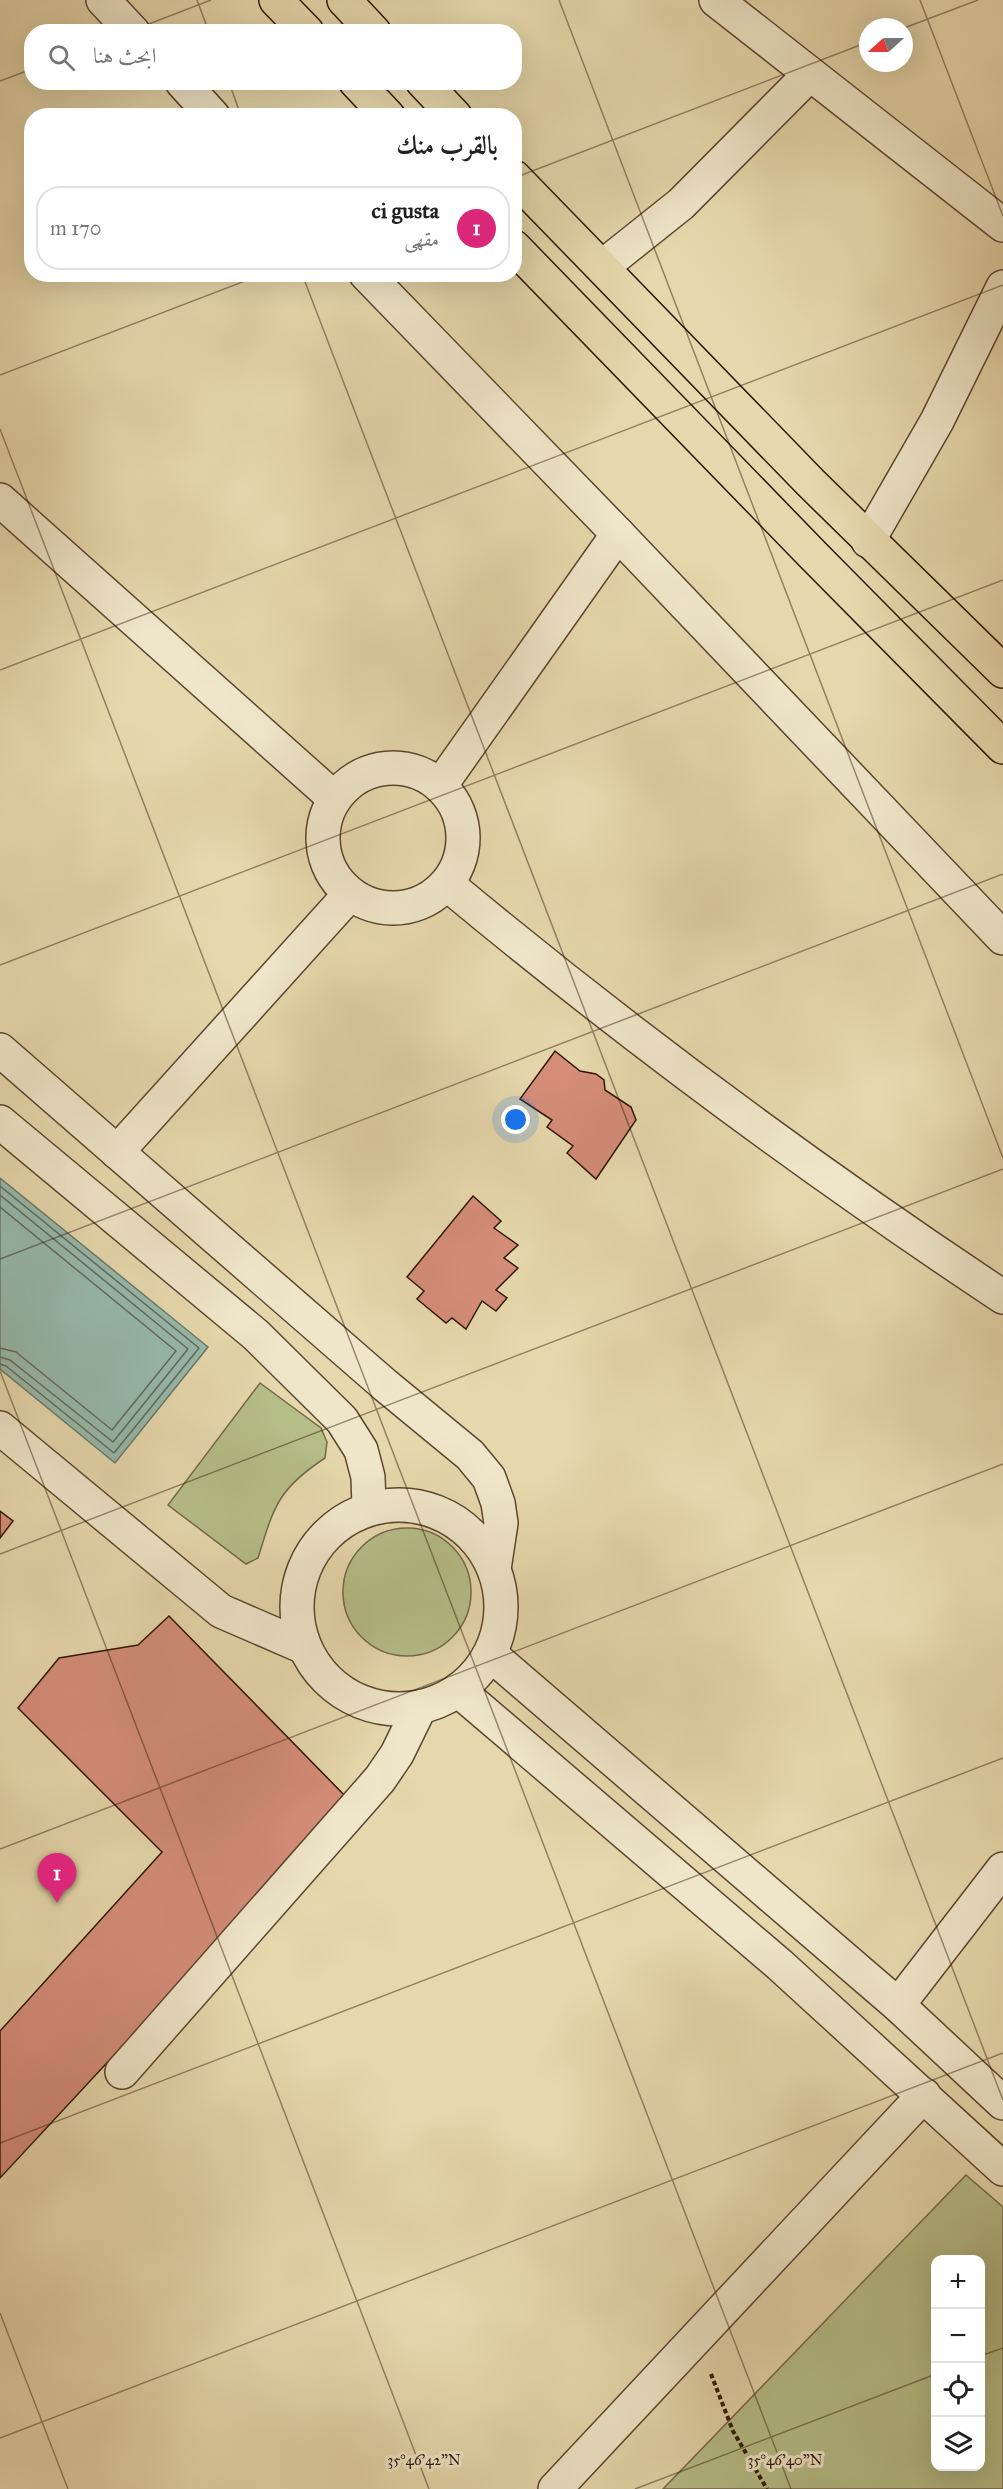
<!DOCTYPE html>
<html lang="ar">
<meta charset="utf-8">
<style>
:root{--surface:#fff;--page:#f6f6f6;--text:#222;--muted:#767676;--line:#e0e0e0;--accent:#db2777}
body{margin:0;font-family:"IM FELL Great Primer",Amiri,serif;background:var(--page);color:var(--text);direction:rtl}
.controls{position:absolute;right:18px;bottom:18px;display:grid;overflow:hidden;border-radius:12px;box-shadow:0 6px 24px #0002}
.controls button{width:54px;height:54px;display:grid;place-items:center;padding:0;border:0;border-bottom:2px solid var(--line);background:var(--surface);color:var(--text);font:30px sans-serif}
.compass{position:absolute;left:859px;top:18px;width:54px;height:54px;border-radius:50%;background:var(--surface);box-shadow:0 6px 24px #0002;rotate:249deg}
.you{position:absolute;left:516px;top:1120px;width:21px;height:21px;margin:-15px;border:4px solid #fff;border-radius:50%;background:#1a73e8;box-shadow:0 0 0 9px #1a73e833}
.badge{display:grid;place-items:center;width:39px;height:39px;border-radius:50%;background:var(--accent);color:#fff;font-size:20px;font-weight:700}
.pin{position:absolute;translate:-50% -50px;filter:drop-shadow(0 2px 3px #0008)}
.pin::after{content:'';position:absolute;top:32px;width:21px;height:18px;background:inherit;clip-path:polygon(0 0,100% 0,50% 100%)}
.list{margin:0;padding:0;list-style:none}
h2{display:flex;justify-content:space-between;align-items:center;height:78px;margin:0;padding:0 24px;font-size:26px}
h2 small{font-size:20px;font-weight:400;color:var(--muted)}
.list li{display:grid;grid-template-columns:39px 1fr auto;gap:18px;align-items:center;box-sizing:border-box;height:84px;margin:0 12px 12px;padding:0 12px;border:2px solid var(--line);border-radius:24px}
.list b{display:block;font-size:22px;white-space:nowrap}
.list p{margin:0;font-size:20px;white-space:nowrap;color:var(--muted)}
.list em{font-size:20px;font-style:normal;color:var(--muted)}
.icon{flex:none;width:33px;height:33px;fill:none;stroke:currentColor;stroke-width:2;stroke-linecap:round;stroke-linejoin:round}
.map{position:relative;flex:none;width:1003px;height:2489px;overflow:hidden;direction:ltr}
.search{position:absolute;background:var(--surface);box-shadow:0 6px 24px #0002;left:24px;top:24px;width:498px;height:66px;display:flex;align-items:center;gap:15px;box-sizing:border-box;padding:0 21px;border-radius:24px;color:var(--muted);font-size:22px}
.panel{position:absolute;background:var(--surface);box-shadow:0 6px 24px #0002;left:24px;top:108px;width:498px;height:174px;border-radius:24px;direction:rtl}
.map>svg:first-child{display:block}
</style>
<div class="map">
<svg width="1003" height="2489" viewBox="0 0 1003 2489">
<rect width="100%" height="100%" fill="#e6d8ac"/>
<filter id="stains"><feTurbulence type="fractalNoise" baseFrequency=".00333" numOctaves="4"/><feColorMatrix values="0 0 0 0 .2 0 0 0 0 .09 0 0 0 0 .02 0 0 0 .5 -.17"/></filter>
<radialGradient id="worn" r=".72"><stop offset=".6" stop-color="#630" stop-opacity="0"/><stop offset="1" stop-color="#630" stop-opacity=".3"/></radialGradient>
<g fill="#b6be88" stroke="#726a48" stroke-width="1.5" fill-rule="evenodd">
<path d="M 260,1383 L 321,1428 L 327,1442 L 325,1458 C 278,1489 274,1506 258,1558 L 246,1564 L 168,1505 Z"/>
<circle cx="407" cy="1592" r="64"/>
<path d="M 966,2175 L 1003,2207 L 1003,2489 L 663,2489 ZM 936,2260 L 980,2260 L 980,2466 L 936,2466 Z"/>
</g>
<polygon fill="#96b9ac" stroke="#6c786a" stroke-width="1.5" points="0,1178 208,1347 115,1463 0,1369"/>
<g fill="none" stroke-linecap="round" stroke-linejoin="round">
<g stroke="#62685a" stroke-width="1.5">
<polyline points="0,1186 199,1348 114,1453 6,1366 0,1364"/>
<polyline points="0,1195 188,1349 113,1442 10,1360 0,1357"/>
<polyline points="0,1207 176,1351 112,1430 16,1352 0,1348"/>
</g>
</g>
<g fill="#d58d7a" stroke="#2e1607" stroke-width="1.5">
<polygon points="555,1051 580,1071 596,1074 604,1080 605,1090 631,1107 636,1120 596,1179 567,1153 573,1146 547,1127 552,1120 520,1099"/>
<polygon points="473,1196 501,1221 494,1228 518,1245 504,1258 518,1268 496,1290 507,1298 496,1311 482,1301 466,1329 452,1318 446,1323 417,1299 424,1291 407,1277"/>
<polygon points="0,1511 13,1521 0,1538"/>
<polygon points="169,1616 350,1801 0,2178 0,2031 162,1852 18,1708 59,1658 138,1645"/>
</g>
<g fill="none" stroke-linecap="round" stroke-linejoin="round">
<defs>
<g id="minor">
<polyline points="103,0 133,32"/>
<polyline points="716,0 1003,225"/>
<polyline points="182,82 213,116"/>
<polyline points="602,267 681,204 810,74"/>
<polyline points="366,274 618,534 1003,938"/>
<polyline points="0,500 334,798"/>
<polyline points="868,541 937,421 1003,287"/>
<circle cx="393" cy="838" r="70"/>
<polyline points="440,786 618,534"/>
<path d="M 447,884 C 625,1032 810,1169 1003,1297"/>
<polyline points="0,1050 385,1385 470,1455 489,1478 498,1503 501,1523 494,1569"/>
<polyline points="0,1122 256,1335 342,1420 361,1450 368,1477 369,1508"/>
<polyline points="117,1152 350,894"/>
<polyline points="0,1428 221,1611 304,1647"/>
<circle cx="399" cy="1607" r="102"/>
<polyline points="490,1654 898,2005 1003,2103"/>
<polyline points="458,1690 780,1965 1003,2169"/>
<polyline points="898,2005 1003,1869"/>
<polyline points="122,2072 380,1779 397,1754 420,1707"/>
<polyline points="555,2489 924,2095"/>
</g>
<g id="major">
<polyline points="276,0 307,32"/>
<polyline points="344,0 374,32"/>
<polyline points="356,82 388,116"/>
<polyline points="423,82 455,116"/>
<polyline points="514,177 811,483 1003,671"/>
<polyline points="514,247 813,555 1003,747"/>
</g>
</defs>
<use href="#minor" stroke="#5c4630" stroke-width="36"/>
<use href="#major" stroke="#2e1607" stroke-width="36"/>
<polyline stroke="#2e1607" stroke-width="4" stroke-dasharray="4.5 3" stroke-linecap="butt" points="711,2374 733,2431 767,2489"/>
<use href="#minor" stroke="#efe6c9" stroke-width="33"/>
<use href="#major" stroke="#e6d8ac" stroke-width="33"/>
</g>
<path fill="none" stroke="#2e1607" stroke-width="1.5" stroke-opacity="0.45" d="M 197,0 L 209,32M 559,0 L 1003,1158M 920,0 L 1003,216M 904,28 L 978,0M 128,32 L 211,0M 0,81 L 32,69M 229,82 L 241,116M 514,178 L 868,42M 302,274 L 1003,2100M 0,375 L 263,274M 0,429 L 791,2489M 0,670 L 1003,285M 0,965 L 1003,580M 0,1259 L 1003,874M 0,1371 L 429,2489M 0,1554 L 1003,1169M 0,1849 L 1003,1464M 0,2143 L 1003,1758M 0,2313 L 68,2489M 980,2356 L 1003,2348M 0,2438 L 1003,2053M 635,2489 L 936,2374"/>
<g font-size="15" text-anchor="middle" fill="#2e1607" stroke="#efe6c9" stroke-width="6" stroke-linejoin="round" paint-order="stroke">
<text x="424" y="2465">35°46'42"N</text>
<text x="785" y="2465">35°46'40"N</text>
</g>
<rect width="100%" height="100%" filter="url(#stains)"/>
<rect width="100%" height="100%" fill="url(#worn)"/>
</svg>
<div class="controls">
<button>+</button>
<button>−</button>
<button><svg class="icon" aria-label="locate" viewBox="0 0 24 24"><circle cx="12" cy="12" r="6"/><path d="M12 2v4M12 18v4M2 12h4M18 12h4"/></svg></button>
<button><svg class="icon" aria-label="layers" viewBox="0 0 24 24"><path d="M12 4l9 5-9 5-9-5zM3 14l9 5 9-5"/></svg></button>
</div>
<svg class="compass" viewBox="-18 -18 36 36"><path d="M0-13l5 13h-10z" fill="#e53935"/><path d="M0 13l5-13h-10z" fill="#767676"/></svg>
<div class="you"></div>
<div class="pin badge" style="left:57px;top:1903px">1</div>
<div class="search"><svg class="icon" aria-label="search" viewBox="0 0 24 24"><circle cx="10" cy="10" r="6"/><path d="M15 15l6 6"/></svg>ابحث هنا</div>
<section class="panel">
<h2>بالقرب منك<small></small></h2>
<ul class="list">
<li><span class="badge">1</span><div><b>ci gusta</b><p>مقهى</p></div><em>170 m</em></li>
</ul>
</section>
</div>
